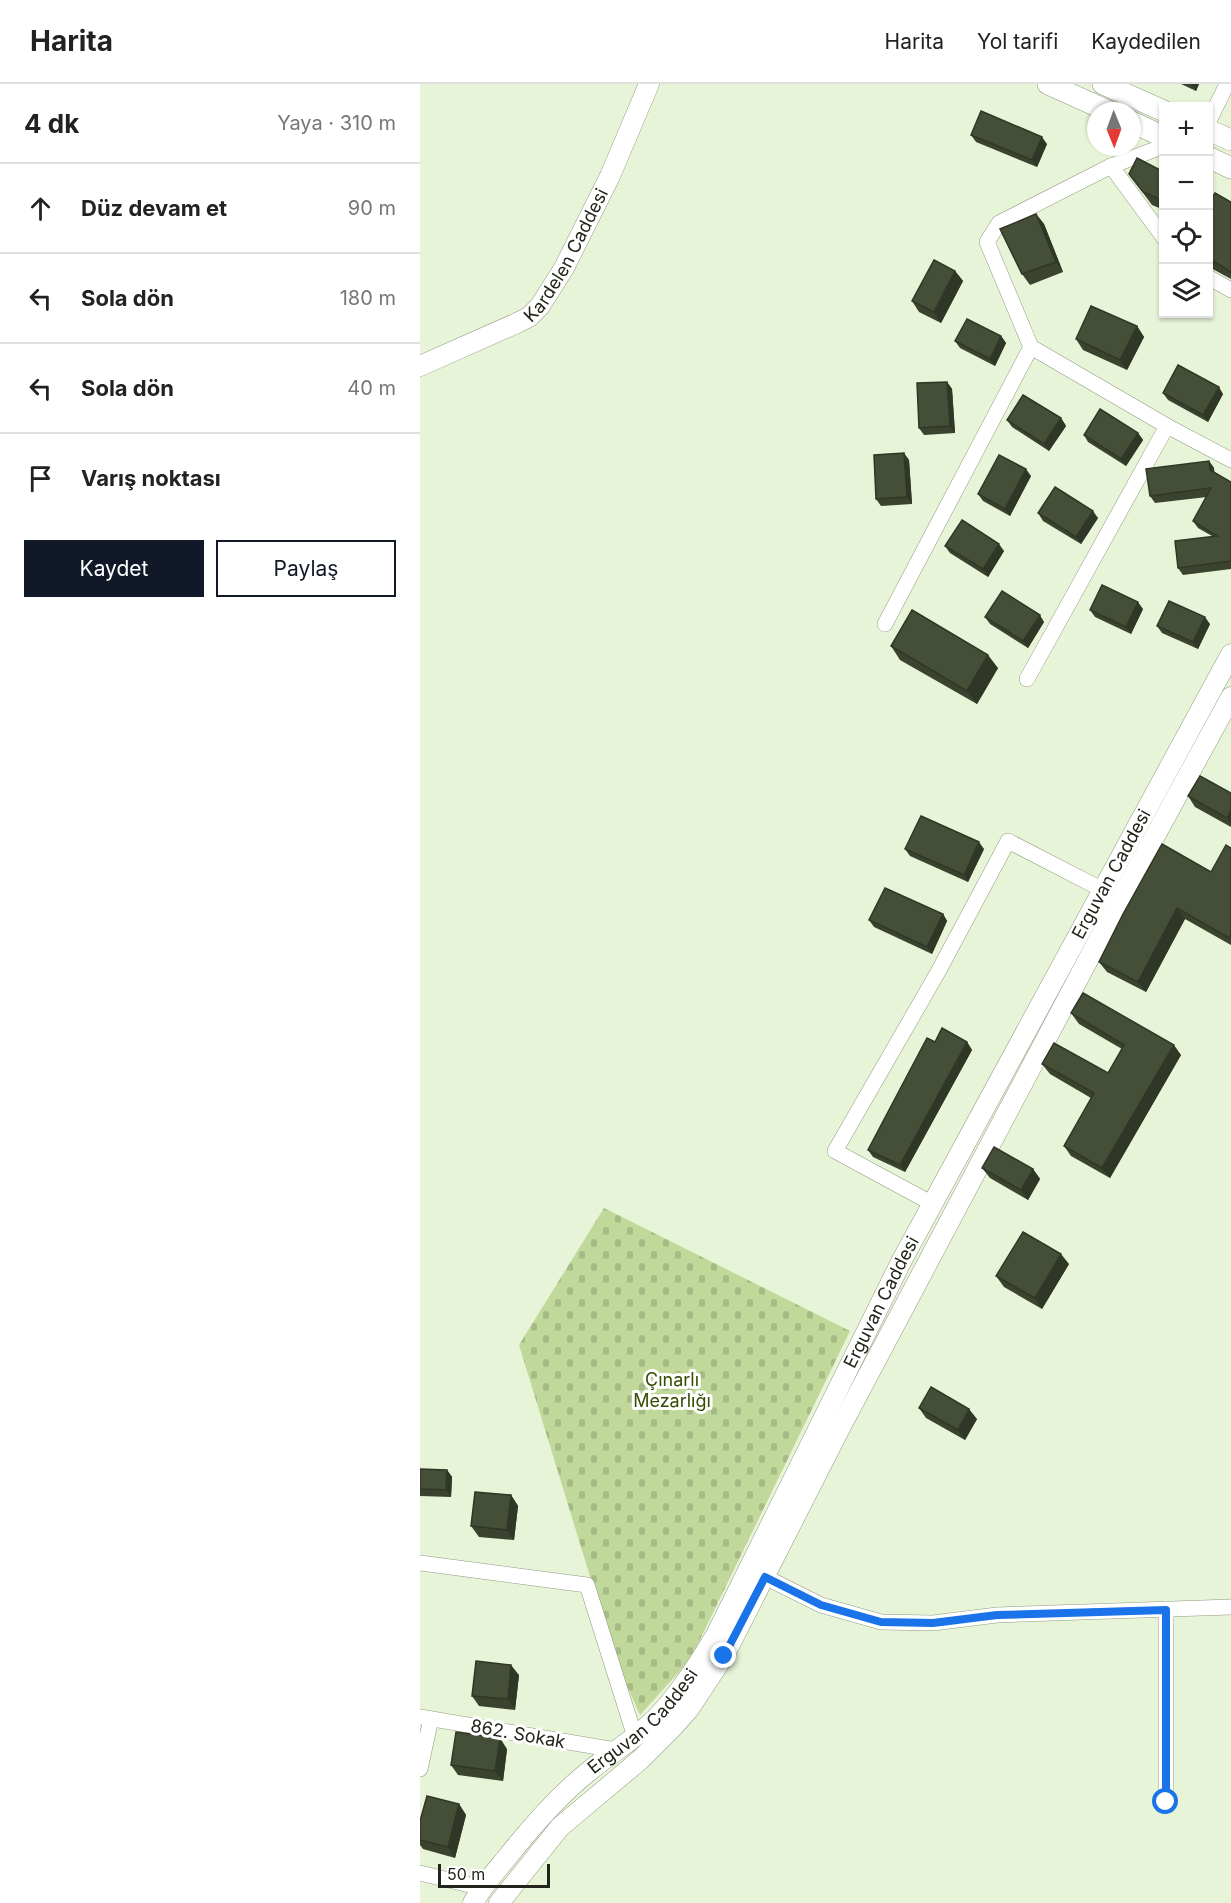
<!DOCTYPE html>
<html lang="tr">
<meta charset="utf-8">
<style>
:root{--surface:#fff;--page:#f6f6f6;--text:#222;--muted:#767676;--line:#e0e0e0;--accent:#111827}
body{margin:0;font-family:Inter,sans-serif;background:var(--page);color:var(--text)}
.controls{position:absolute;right:18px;top:18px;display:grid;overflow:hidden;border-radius:0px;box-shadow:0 2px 4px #0004}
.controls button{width:54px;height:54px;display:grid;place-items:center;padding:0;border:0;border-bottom:2px solid var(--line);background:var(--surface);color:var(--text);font:30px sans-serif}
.compass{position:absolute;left:667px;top:18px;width:54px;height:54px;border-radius:50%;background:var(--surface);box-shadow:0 2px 4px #0004;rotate:179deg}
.scale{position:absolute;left:18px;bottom:15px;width:112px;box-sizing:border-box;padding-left:6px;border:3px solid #21251b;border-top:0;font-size:16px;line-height:21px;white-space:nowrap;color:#21251b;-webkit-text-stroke:4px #fff;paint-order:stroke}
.stop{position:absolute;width:18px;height:18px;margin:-14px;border:4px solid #1a73e8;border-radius:50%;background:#fff}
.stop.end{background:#1a73e8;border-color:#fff;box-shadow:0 2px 6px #0008}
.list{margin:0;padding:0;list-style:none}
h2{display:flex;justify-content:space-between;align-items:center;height:78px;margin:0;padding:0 24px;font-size:26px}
h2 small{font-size:20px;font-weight:400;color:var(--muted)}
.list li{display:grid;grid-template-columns:39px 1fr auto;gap:18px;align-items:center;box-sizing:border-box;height:90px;padding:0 24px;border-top:2px solid var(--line)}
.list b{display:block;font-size:22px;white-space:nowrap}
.list em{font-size:20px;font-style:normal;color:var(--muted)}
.actions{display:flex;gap:12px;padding:18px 24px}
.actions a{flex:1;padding:14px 0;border:2px solid var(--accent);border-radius:0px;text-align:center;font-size:21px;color:var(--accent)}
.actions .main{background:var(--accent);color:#fff}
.icon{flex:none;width:33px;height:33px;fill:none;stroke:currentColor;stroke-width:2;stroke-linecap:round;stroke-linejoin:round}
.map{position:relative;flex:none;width:811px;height:1819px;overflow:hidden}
header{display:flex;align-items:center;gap:36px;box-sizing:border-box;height:84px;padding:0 30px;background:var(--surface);border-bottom:2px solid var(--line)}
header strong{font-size:28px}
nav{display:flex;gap:33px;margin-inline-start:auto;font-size:21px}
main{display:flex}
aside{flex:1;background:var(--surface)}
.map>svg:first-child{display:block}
</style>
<header>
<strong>Harita</strong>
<nav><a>Harita</a><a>Yol tarifi</a><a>Kaydedilen</a></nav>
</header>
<main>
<aside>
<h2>4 dk<small>Yaya · 310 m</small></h2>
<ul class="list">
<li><svg class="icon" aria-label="ahead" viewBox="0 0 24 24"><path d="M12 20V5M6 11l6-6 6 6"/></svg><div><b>Düz devam et</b></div><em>90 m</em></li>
<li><svg class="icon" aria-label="left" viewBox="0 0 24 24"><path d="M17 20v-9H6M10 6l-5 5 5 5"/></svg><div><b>Sola dön</b></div><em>180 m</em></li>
<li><svg class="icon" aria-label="left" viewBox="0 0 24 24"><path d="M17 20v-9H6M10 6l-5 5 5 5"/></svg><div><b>Sola dön</b></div><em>40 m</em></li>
<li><svg class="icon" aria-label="arrive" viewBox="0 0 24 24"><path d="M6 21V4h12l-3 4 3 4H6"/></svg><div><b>Varış noktası</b></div></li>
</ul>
<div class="actions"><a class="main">Kaydet</a><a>Paylaş</a></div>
</aside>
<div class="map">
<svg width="811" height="1819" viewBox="0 0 811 1819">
<defs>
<pattern id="cemetery-stones" width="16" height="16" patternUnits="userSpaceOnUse" patternTransform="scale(1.5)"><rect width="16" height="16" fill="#c0d99b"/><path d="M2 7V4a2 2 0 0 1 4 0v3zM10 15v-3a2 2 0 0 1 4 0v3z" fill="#a5ba85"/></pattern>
</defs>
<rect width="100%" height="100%" fill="#e8f4d8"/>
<polygon fill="url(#cemetery-stones)" points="184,1124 430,1247 270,1576 220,1631 196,1577 99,1261"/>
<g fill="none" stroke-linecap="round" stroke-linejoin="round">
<defs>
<g id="minor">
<polyline points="788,39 807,0"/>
<polyline points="744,62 691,82 579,139 567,158 611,263 747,342 811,376"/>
<polyline points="691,82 744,154"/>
<polyline points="788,193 811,206"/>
<polyline points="465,540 611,263"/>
<polyline points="607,595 747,342"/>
<polyline points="513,1120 415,1067 518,888 588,757 683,806"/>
<polyline points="0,1479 167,1501 215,1653"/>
<polyline points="345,1493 401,1521 461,1538 513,1539 577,1531 811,1523"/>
<polyline points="746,1525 746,1718"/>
<polyline points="0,1633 196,1666"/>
<polyline points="0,1685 11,1635"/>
<polyline points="0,1789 62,1804"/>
</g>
<g id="tertiary">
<path id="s1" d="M 0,282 L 97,239 L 109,233 L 120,222 L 144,184 L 190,92 L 229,0"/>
<path id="s2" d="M 53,1819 C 63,1801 76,1787 89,1771 C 113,1741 138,1712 168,1688 C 192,1668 219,1653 240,1630 C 262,1606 279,1579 296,1551 L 482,1176 L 811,570"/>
<polyline points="79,1819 140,1743 220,1676 254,1642 269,1625 304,1572 419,1346 695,825 811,613"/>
</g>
<g id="secondary">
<polyline points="628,0 688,27"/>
<polyline points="683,0 744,27"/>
<polyline points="712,38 744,53"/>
<polyline points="788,46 811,56"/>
<polyline points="788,73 811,84"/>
</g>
</defs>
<use href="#minor" stroke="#909b81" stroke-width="16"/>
<use href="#tertiary" stroke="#909b81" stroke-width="21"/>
<use href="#secondary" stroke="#909b81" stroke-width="22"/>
<use href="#minor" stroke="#fff" stroke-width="15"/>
<use href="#tertiary" stroke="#fff" stroke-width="20"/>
<use href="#secondary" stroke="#fff" stroke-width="21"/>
</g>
<g fill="#3b432f">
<polygon points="761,0 779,0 776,7"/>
<polygon points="551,51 627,60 617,83 556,58"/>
<polygon points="744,88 744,126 732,121 709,90"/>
<polygon points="789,112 792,114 811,118 811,195 789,183"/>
<polygon points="616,130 624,140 643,188 610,201 602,190"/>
<polygon points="535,187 543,197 521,239 499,228 492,217"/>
<polygon points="717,242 724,253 707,286 663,266 656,255"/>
<polygon points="581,252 586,259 575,282 540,264 535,257"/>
<polygon points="527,298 532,305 535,349 504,351 499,344"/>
<polygon points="743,309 803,310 788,338 748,316"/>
<polygon points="641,334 646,342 629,367 592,343 587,336"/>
<polygon points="718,349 723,356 706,382 668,358 664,351"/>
<polygon points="489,376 492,420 461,422 456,415"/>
<polygon points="789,377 794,384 794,388 811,398 811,485 763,491 758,484 792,452 778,444 773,437 787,413 735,419 730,412"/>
<polygon points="611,392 590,432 563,417 558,410"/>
<polygon points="618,429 678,434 661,460 623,437"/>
<polygon points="525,462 584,467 568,493 530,469"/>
<polygon points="723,525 711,550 675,533 670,526"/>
<polygon points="565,533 624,538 608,564 570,540"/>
<polygon points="790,540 778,565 742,549 737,542"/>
<polygon points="471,562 578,584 557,620 480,576"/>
<polygon points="811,709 811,743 775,723 768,712"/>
<polygon points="811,764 811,861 765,835 726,908 687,888 679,878 791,788"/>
<polygon points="485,765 564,765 548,798 490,772"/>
<polygon points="523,830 527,837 512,870 454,843 449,836"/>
<polygon points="651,929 761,971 690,1094 651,1072 644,1062 671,1014 630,990 622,980 688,989 702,965 659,940"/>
<polygon points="515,958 547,958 552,966 485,1088 453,1073 448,1066"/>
<polygon points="562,1084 613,1085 620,1095 608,1116 570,1094"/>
<polygon points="649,1180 622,1225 584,1203 576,1192"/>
<polygon points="499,1324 557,1335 545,1356 506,1334"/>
<polygon points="0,1385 27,1386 32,1393 31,1413 0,1412"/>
<polygon points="91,1411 98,1422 94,1456 59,1453 51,1442"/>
<polygon points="99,1591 95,1626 59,1622 52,1612"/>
<polygon points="87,1665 83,1697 38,1691 31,1681"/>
<polygon points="39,1720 46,1731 35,1774 3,1765 0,1761 0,1737"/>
</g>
<g fill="#303726">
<polygon points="771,0 779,0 776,7"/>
<polygon points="622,53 627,60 617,83 612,76"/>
<polygon points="616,130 624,140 643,188 636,178"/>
<polygon points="535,187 543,197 521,239 514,228"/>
<polygon points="717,242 724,253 707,286 700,276"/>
<polygon points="581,252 586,259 575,282 570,275"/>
<polygon points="527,298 532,305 535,349 530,342"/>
<polygon points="799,303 803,310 788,338 783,331"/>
<polygon points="641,334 646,342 629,367 624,360"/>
<polygon points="718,349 723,356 706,382 701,375"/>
<polygon points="484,369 489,376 492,420 487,413"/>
<polygon points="789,377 794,384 795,393 790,386"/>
<polygon points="606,385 611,392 590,432 585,425"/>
<polygon points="673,427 678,434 661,460 656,453"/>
<polygon points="579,460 584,467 568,493 563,485"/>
<polygon points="718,518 723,525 711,550 706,543"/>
<polygon points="620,531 624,538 608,564 603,557"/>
<polygon points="785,533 790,540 778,565 773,558"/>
<polygon points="568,571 578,584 557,620 547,607"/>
<polygon points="811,726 811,740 807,734"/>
<polygon points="559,758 564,765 548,798 544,791"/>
<polygon points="757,824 765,835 726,908 718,898"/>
<polygon points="523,830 527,837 512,870 507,863"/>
<polygon points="547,958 552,966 485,1088 480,1081"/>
<polygon points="754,961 761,971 690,1094 682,1084"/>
<polygon points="613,1085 620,1095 608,1116 601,1106"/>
<polygon points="641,1170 649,1180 622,1225 615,1214"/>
<polygon points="549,1325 557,1335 545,1356 538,1346"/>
<polygon points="27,1386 32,1393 31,1413 26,1406"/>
<polygon points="91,1411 98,1422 94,1456 87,1446"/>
<polygon points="91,1581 99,1591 95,1626 88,1615"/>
<polygon points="80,1654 87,1665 83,1697 75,1687"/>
<polygon points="39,1720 46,1731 35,1774 28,1763"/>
</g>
<g fill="#454e37" stroke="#303726" stroke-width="1.5">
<polygon points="561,27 622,53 612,76 551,51"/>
<polygon points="717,74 744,88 744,117 723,108 709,90"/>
<polygon points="795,109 811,118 811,189 807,185 789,175 789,112 792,114"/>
<polygon points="616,130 636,178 602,190 580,145"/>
<polygon points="514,176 535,187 514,228 492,217"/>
<polygon points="671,222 717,242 700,276 656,255"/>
<polygon points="547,235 581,252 570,275 535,257"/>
<polygon points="758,281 799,303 783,331 743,309"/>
<polygon points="527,298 530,342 499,344 497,299"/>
<polygon points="603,311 641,334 624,360 587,336"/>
<polygon points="680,325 718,349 701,375 664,351"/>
<polygon points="484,369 487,413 456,415 454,371"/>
<polygon points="579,371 606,385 585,425 558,410"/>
<polygon points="789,377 790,386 811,398 811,477 758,484 755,457 797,452 773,437 791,404 730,412 726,385"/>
<polygon points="635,403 673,427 656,453 618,429"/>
<polygon points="542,436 579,460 563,485 525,462"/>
<polygon points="682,501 718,518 706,543 670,526"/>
<polygon points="582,507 620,531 603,557 565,533"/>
<polygon points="749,517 785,533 773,558 737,542"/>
<polygon points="492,526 568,571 547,607 471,562"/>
<polygon points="780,692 811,709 811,726 807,734 768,712"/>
<polygon points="501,732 559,758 544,791 485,765"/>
<polygon points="742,760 791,788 806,761 811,764 811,850 809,854 757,824 718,898 679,878 703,830"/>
<polygon points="465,804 523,830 507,863 449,836"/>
<polygon points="663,909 754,961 682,1084 644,1062 674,1009 622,980 634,959 688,989 704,961 651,929"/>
<polygon points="522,944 547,958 480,1081 448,1066 507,954 515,958"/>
<polygon points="574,1063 613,1085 601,1106 562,1084"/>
<polygon points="603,1148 641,1170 615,1214 576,1192"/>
<polygon points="511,1303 549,1325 538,1346 499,1324"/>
<polygon points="0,1385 27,1386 26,1406 0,1405"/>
<polygon points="55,1408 91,1411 87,1446 51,1442"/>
<polygon points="56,1577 91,1581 88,1615 52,1612"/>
<polygon points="36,1648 80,1654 75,1687 31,1681"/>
<polygon points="7,1712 39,1720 28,1763 0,1756 0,1737"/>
</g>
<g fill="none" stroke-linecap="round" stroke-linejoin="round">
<polyline stroke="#1a73e8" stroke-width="8" points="304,1572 345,1493 401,1521 461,1538 513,1539 577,1531 746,1526 746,1718"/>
</g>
<g text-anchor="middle" stroke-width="6" stroke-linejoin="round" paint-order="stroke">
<g font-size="18" fill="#21251b" stroke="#fff">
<text dy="6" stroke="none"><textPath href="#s1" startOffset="192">Kardelen Caddesi</textPath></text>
<text dy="6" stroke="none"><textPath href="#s2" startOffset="1222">Erguvan Caddesi</textPath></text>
<text dy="6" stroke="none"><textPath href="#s2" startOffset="736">Erguvan Caddesi</textPath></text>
<text dy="6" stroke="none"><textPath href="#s2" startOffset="250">Erguvan Caddesi</textPath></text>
<text transform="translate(98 1650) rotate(10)" y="6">862. Sokak</text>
</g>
<g font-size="18" fill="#364c01" stroke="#fff">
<text x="252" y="1302">Çınarlı<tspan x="252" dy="21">Mezarlığı</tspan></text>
</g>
</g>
</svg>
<div class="controls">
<button>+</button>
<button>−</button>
<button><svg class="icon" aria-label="locate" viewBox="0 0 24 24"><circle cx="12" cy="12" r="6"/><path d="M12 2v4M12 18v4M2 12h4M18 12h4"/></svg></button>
<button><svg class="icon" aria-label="layers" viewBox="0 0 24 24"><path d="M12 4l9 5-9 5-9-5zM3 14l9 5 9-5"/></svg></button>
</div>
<svg class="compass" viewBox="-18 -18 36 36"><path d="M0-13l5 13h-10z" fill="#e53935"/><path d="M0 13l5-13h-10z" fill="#767676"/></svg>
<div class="scale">50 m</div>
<div class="stop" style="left:746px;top:1718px"></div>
<div class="stop end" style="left:304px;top:1572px"></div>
</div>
</main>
